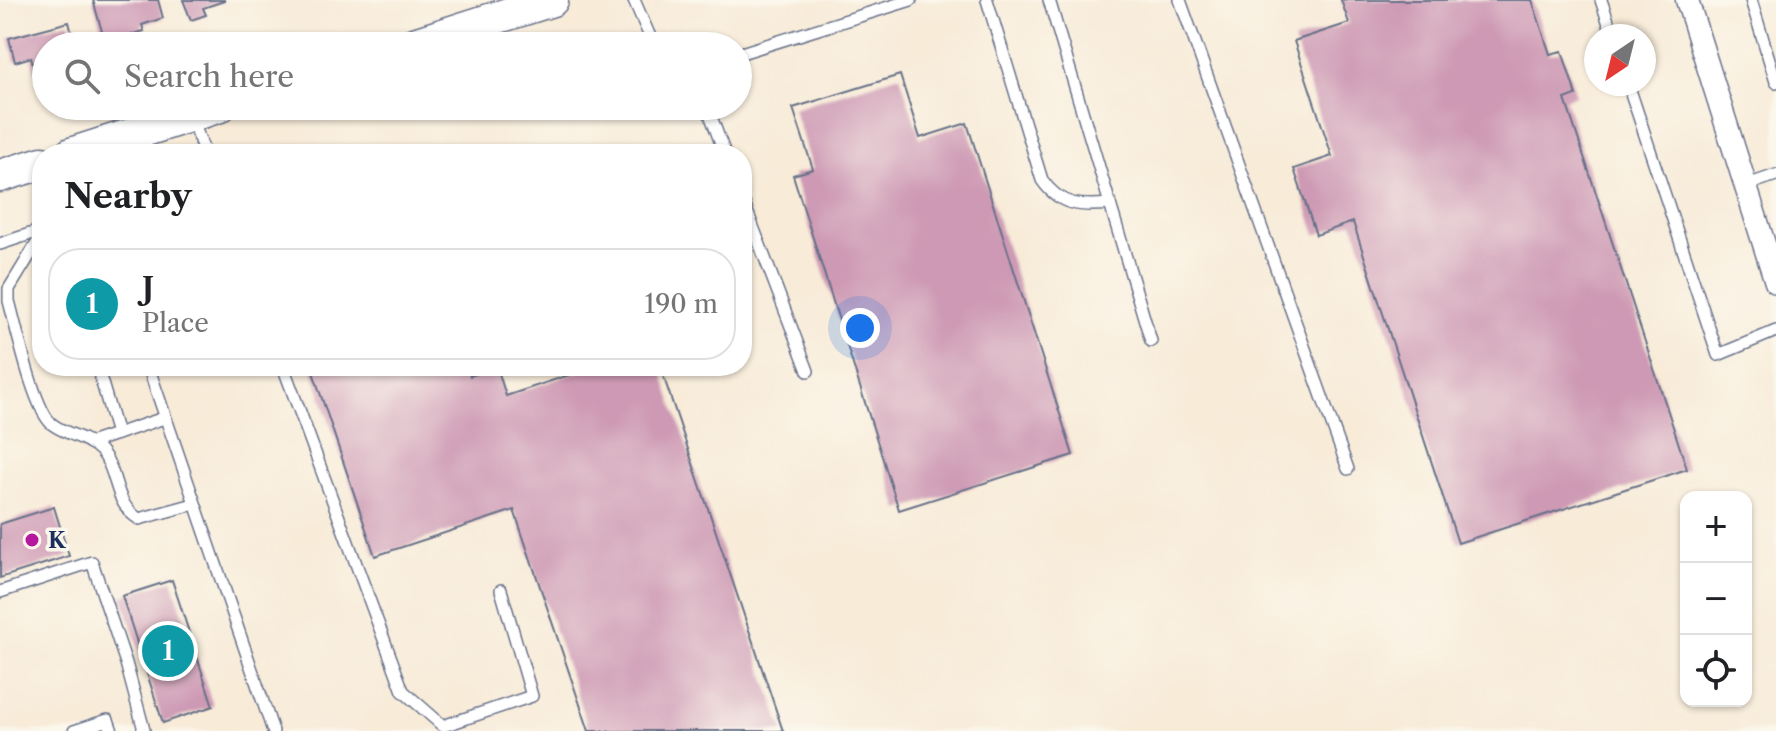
<!DOCTYPE html>
<meta charset="utf-8">
<style>
:root{--surface:#fff;--page:#f2f2f2;--text:#202124;--muted:#757577;--line:#e0e0e0;--accent:#b45309}
body{margin:0;font-family:"Libre Caslon Text",serif;background:var(--page);color:var(--text)}
.controls{position:absolute;right:24px;bottom:24px;display:grid;overflow:hidden;border-radius:16px;box-shadow:0 2px 6px #0004}
.controls button{width:72px;height:72px;display:grid;place-items:center;padding:0;border:0;border-bottom:2px solid var(--line);background:var(--surface);color:var(--text);font:40px sans-serif}
.compass{position:absolute;left:1584px;top:24px;width:72px;height:72px;border-radius:50%;background:var(--surface);box-shadow:0 2px 6px #0004;rotate:215deg}
.you{position:absolute;left:860px;top:328px;width:28px;height:28px;margin:-20px;border:6px solid #fff;border-radius:50%;background:#1a73e8;box-shadow:0 0 0 12px #1a73e833}
.badge{display:grid;place-items:center;width:52px;height:52px;border-radius:50%;background:var(--accent);color:#fff;font-size:26px;font-weight:700}
.pin{position:absolute;translate:-50% -50%;border:4px solid #fff;box-shadow:0 2px 8px #0006}
.list{margin:0;padding:0;list-style:none}
h2{display:flex;justify-content:space-between;align-items:center;height:104px;margin:0;padding:0 32px;font-size:34px}
h2 small{font-size:26px;font-weight:400;color:var(--muted)}
.list li{display:grid;grid-template-columns:52px 1fr auto;gap:24px;align-items:center;box-sizing:border-box;height:112px;margin:0 16px 16px;padding:0 16px;border:2px solid var(--line);border-radius:32px}
.list b{display:block;font-size:30px;white-space:nowrap}
.list p{margin:0;font-size:26px;white-space:nowrap;color:var(--muted)}
.list em{font-size:26px;font-style:normal;color:var(--muted)}
.icon{flex:none;width:44px;height:44px;fill:none;stroke:currentColor;stroke-width:2;stroke-linecap:round;stroke-linejoin:round}
.map{position:relative;flex:none;width:1776px;height:731px;overflow:hidden}
.search{position:absolute;background:var(--surface);box-shadow:0 2px 6px #0004;left:32px;top:32px;width:720px;height:88px;display:flex;align-items:center;gap:20px;box-sizing:border-box;padding:0 28px;border-radius:44px;color:var(--muted);font-size:30px}
.panel{position:absolute;background:var(--surface);box-shadow:0 2px 6px #0004;left:32px;top:144px;width:720px;height:232px;border-radius:32px}
.map>svg:first-child{display:block}
</style>
<div class="map">
<svg width="1776" height="731" viewBox="0 0 1776 731">
<rect width="100%" height="100%" fill="#fbf7ec"/>
<filter id="ink" filterUnits="userSpaceOnUse"><feTurbulence type="fractalNoise" baseFrequency=".0125" numOctaves="2"/><feDisplacementMap in="SourceGraphic" scale="16" xChannelSelector="R" yChannelSelector="G"/><feConvolveMatrix kernelMatrix="1 2 1 2 8 2 1 2 1" color-interpolation-filters="sRGB"/></filter>
<filter id="wash" filterUnits="userSpaceOnUse"><feTurbulence type="fractalNoise" baseFrequency=".006" numOctaves="4" result="noise"/><feDisplacementMap in="SourceGraphic" scale="32" xChannelSelector="R" yChannelSelector="G"/><feGaussianBlur stdDeviation="1.8" result="paint"/><feColorMatrix in="noise" values="0 0 0 0 0 0 0 0 0 0 0 0 0 0 0 0 0 1.4 0 .05"/><feComposite in="paint" operator="in"/></filter>
<g filter="url(#wash)">
<rect width="100%" height="100%" fill="#f8ebd8"/>
<g id="blocks">
<g fill="#cd99b4">
<polygon points="93,0 158,0 163,18 142,25 144,31 105,42"/>
<polygon points="183,0 224,0 224,1 203,8 206,15 191,20"/>
<polygon points="1341,0 1532,0 1550,54 1562,51 1576,95 1565,99 1687,469 1458,543 1353,222 1316,235 1294,169 1332,156 1294,41 1349,23"/>
<polygon points="69,22 75,46 46,46 46,70 35,73 31,57 15,62 9,38"/>
<polygon points="900,75 920,138 967,123 1073,455 899,510 793,175 813,169 793,108"/>
<polygon points="311,366 467,366 470,376 497,367 506,396 596,366 660,366 783,731 589,731 514,510 375,556"/>
<polygon points="54,507 69,556 0,578 0,524"/>
<polygon points="172,580 213,706 163,723 122,596"/>
</g>
</g>
</g>
<g filter="url(#ink)">
<use href="#blocks" fill-opacity="0" stroke="#687189" stroke-width="2"/>
<g fill="none" stroke-linecap="round" stroke-linejoin="round">
<defs>
<g id="lane">
<polyline points="634,0 654,46"/>
<path d="M 987,0 L 1042,180 C 1060,206 1080,207 1110,204"/>
<polyline points="1049,0 1151,341"/>
<polyline points="1180,0 1348,469"/>
<polyline points="1601,0 1613,36"/>
<polyline points="1751,0 1776,82"/>
<polyline points="738,54 911,0"/>
<polyline points="1628,84 1718,355 1776,331"/>
<polyline points="707,106 725,154"/>
<polyline points="191,116 205,154"/>
<polyline points="1744,186 1776,175"/>
<polyline points="742,198 808,371"/>
<path d="M 42,235 L 9,289 L 9,301 C 16,326 34,410 52,424 C 66,435 88,437 101,451 C 119,472 113,504 139,519 L 194,504"/>
<polyline points="0,244 42,230"/>
<polyline points="97,366 117,434"/>
<polyline points="148,366 273,731"/>
<polyline points="283,366 403,691 443,726 532,696 501,590"/>
<polyline points="90,443 164,418"/>
<polyline points="0,592 92,562 126,663 144,730 142,731"/>
<polyline points="74,731 108,720 112,731"/>
</g>
<polyline id="street" points="1687,0 1776,282"/>
<g id="secondary">
<polyline points="408,46 552,0"/>
<polyline points="71,154 220,106"/>
<polyline points="0,176 42,163"/>
</g>
</defs>
<use href="#lane" stroke="#687189" stroke-width="14"/>
<use href="#street" stroke="#687189" stroke-width="25"/>
<use href="#secondary" stroke="#687189" stroke-width="35"/>
<use href="#lane" stroke="#fff" stroke-width="11"/>
<use href="#street" stroke="#fff" stroke-width="22"/>
<use href="#secondary" stroke="#fff" stroke-width="32"/>
</g>
</g>
<circle fill="#b5179e" stroke="#fbf7ec" stroke-width="3" cx="32" cy="540" r="8"/>
<g text-anchor="middle" stroke-width="7" stroke-linejoin="round" paint-order="stroke">
<g font-size="22" font-weight="bold" fill="#1b2f5e" stroke="#fbf7ec" text-anchor="start">
<text x="48" y="548">K</text>
</g>
</g>
</svg>
<div class="controls">
<button>+</button>
<button>−</button>
<button><svg class="icon" aria-label="locate" viewBox="0 0 24 24"><circle cx="12" cy="12" r="6"/><path d="M12 2v4M12 18v4M2 12h4M18 12h4"/></svg></button>
</div>
<svg class="compass" viewBox="-18 -18 36 36"><path d="M0-13l5 13h-10z" fill="#e53935"/><path d="M0 13l5-13h-10z" fill="#757577"/></svg>
<div class="you"></div>
<div class="pin badge" style="left:168px;top:651px;background:#0f9aa8">1</div>
<div class="search"><svg class="icon" aria-label="search" viewBox="0 0 24 24"><circle cx="10" cy="10" r="6"/><path d="M15 15l6 6"/></svg>Search here</div>
<section class="panel">
<h2>Nearby<small></small></h2>
<ul class="list">
<li><span class="badge" style="background:#0f9aa8">1</span><div><b>J</b><p>Place</p></div><em>190 m</em></li>
</ul>
</section>
</div>
